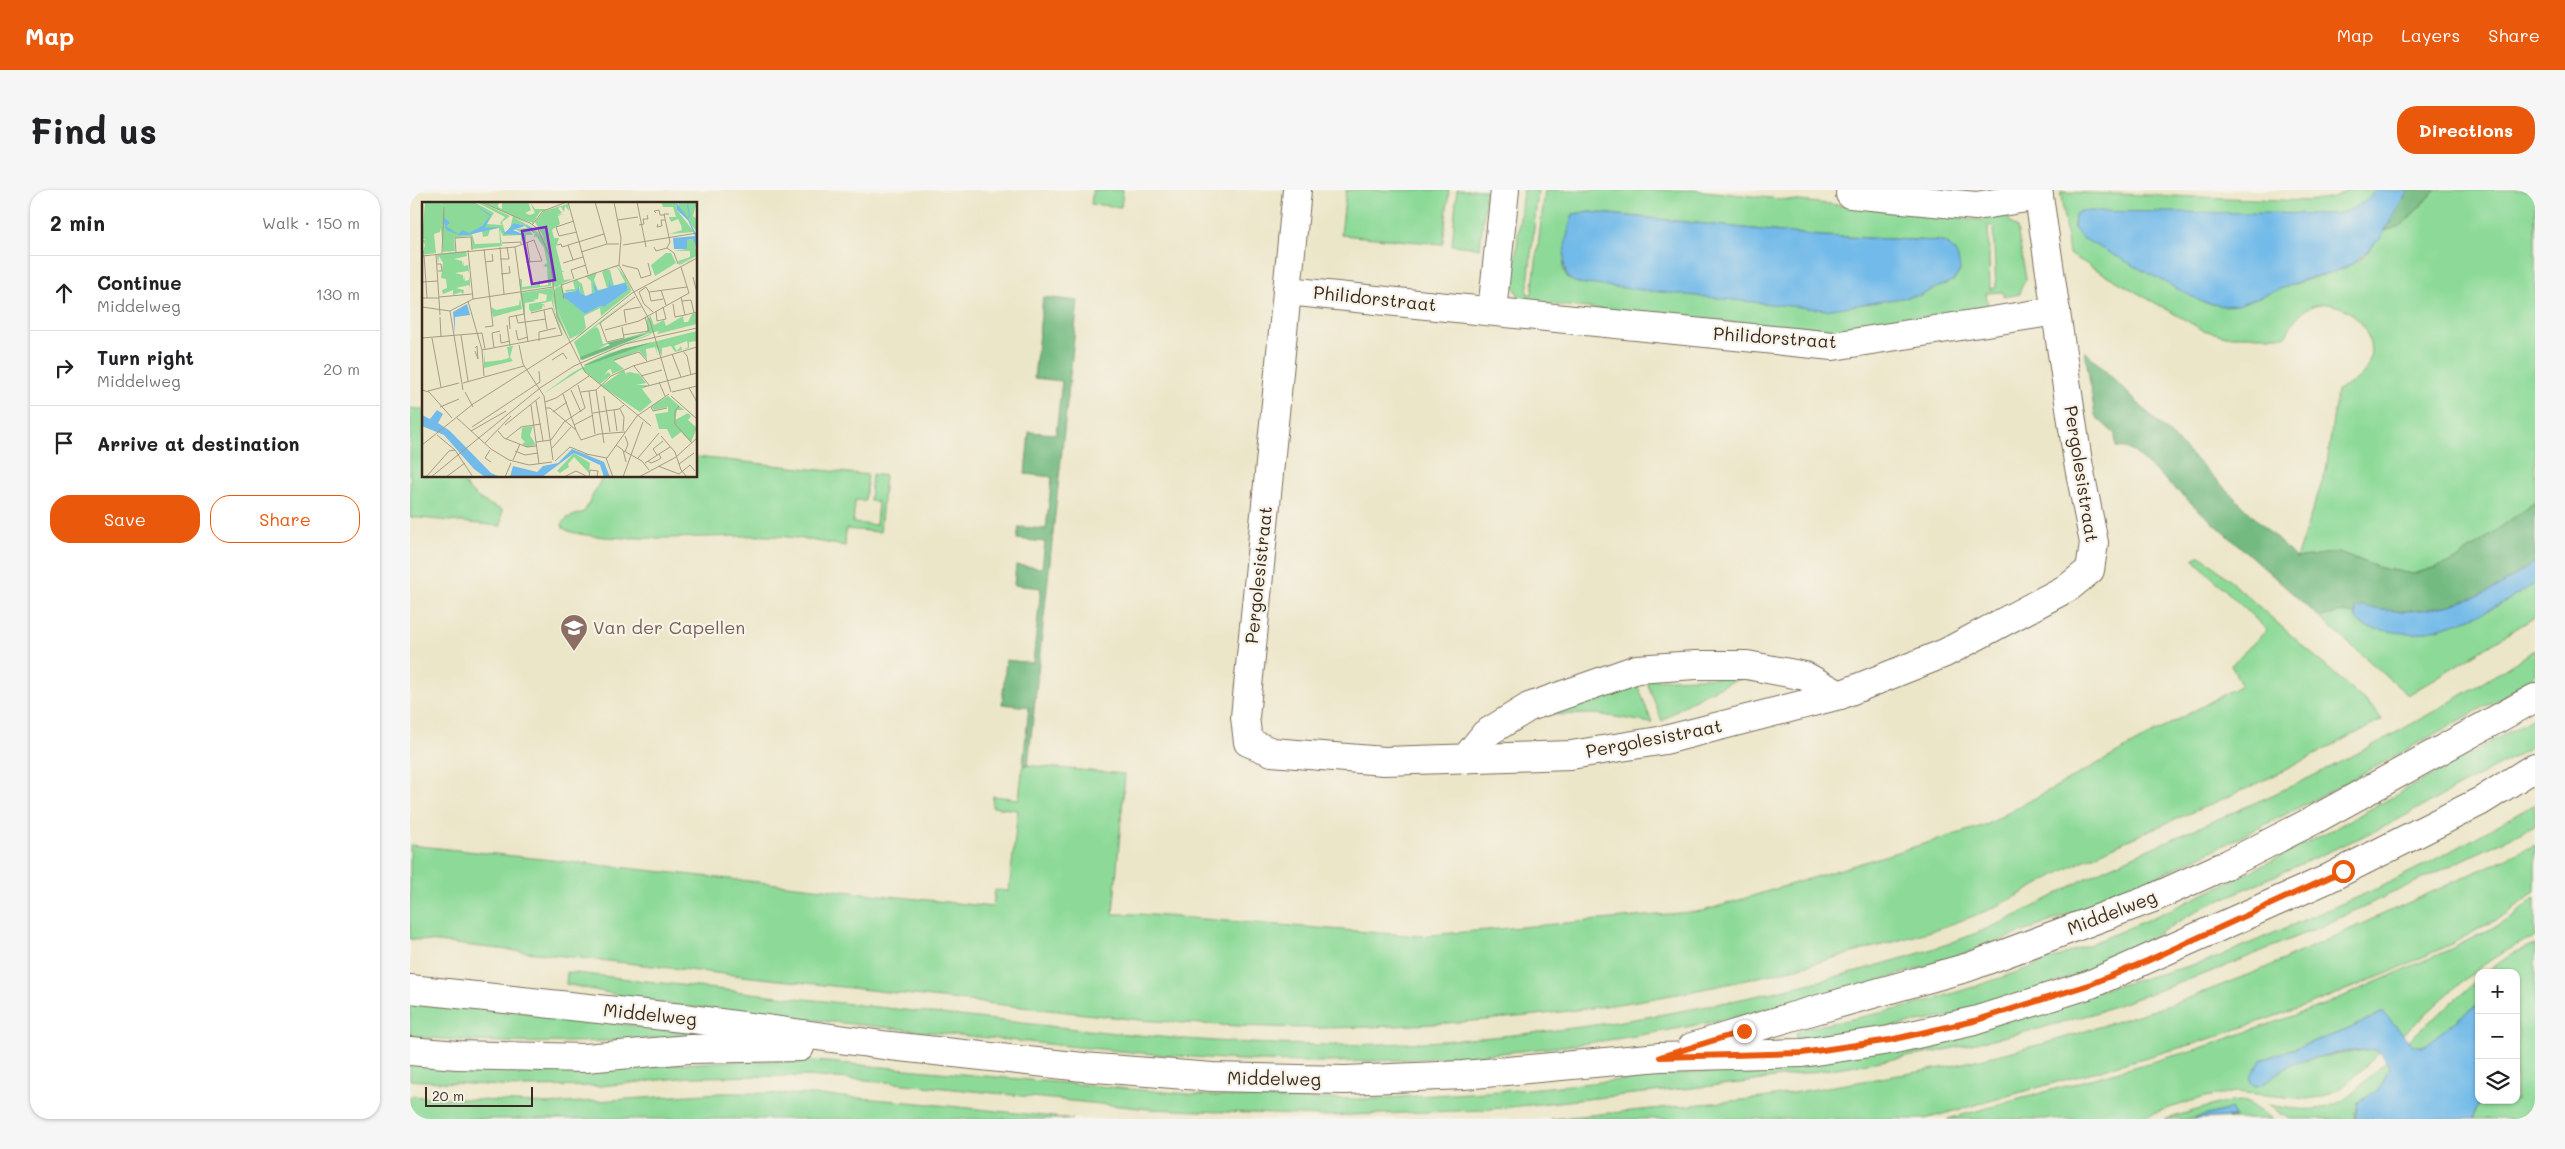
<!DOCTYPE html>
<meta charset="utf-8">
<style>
:root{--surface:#fff;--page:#f6f6f6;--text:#202124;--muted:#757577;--line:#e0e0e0;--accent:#ea580c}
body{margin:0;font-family:Mali,sans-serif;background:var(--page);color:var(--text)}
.controls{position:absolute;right:15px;bottom:15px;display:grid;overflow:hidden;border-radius:10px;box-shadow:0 1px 4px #0004}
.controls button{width:45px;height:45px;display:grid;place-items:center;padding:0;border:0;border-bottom:1px solid var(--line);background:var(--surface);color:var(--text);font:25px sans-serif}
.scale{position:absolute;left:15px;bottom:12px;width:108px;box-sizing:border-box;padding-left:5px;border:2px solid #3b2a1e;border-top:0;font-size:14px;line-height:18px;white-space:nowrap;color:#3b2a1e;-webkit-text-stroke:4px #f7f3e8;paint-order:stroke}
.stop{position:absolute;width:15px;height:15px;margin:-11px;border:4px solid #ea580c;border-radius:50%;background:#fff}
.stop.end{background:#ea580c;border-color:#fff;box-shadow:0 1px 5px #0008}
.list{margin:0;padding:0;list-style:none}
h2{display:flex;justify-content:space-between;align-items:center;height:65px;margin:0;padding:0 20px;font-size:21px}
h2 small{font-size:16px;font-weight:400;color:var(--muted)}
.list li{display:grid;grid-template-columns:32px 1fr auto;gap:15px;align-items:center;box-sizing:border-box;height:75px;padding:0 20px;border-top:1px solid var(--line)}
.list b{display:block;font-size:19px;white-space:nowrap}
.list p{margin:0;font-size:16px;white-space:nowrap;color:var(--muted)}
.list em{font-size:16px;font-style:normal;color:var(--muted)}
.actions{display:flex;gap:10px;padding:15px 20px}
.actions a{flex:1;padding:11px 0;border:1px solid var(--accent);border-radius:20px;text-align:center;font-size:18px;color:var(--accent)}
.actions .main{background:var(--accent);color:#fff}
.icon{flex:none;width:28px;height:28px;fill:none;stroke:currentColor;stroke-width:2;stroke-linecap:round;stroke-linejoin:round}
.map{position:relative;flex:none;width:2125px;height:929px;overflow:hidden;border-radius:20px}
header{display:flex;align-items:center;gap:30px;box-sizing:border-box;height:70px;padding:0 25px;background:var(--accent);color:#fff}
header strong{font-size:24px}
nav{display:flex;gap:28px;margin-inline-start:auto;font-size:18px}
.intro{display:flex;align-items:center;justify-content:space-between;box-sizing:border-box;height:120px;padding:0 30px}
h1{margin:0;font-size:35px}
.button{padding:12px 22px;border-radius:20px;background:var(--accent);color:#fff;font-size:18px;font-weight:700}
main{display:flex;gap:30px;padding:0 30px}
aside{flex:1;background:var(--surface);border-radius:20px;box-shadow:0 1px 4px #0004}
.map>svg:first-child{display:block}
</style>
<header>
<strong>Map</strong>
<nav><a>Map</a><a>Layers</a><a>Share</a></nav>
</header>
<div class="intro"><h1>Find us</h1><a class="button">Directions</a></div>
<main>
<aside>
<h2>2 min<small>Walk · 150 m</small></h2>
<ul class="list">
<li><svg class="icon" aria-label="ahead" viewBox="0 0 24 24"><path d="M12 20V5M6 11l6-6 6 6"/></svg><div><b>Continue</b><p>Middelweg</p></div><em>130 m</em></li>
<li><svg class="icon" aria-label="right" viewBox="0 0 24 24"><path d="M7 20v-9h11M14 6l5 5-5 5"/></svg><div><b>Turn right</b><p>Middelweg</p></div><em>20 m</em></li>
<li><svg class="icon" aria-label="arrive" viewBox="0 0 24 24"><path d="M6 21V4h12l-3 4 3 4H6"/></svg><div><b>Arrive at destination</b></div></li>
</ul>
<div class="actions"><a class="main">Save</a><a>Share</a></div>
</aside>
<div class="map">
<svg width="2125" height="929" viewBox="0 0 2125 929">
<rect width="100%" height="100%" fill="#f7f3e8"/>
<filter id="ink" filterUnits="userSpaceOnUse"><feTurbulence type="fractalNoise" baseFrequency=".02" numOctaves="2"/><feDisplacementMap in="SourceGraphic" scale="10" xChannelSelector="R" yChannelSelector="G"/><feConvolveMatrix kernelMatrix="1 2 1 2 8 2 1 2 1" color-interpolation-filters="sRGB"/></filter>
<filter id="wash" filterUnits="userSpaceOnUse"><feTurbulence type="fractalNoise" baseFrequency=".0096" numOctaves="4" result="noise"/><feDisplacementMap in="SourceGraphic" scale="20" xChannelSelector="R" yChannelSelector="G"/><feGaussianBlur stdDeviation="1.12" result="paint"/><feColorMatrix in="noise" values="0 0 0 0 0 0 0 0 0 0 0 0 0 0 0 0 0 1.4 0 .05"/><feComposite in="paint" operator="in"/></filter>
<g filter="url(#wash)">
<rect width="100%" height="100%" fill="#ece6c9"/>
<g fill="#8dda98" stroke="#64825b" fill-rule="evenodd">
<polygon points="683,0 713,0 711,17 681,14"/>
<polygon points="936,0 1039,0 1033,54 931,45"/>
<polygon points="1047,0 1076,0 1070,58 1042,55"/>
<path d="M 1113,0 L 1128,0 L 1117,104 L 1122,104 L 1135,0 L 1284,0 L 1571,30 L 1598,26 L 1599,31 L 1607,38 L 1616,89 L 1610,100 L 1610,104 L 1594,107 L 1593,102 L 1576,103 L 1578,118 L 1422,142 L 1117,112 L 1109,107 L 1103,94 ZM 1180,22 L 1411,46 L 1528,51 L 1538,54 L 1550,81 L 1544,90 L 1511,105 L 1156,86 L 1153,77 L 1163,24 ZM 1578,36 L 1583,36 L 1586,98 L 1580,99 Z"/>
<path d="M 1938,0 L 1966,0 C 1954,14 1944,20 1926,24 L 1665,26 L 1664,38 L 1792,112 L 1814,116 L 1935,78 L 1953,67 L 1975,41 L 1992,35 L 2026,0 L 2125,0 L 2125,312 L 2043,372 L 2003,384 L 1970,378 L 1929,362 L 1886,368 L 1916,281 L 1927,200 C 2013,170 1912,60 1876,146 L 1816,146 L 1793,140 L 1659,64 L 1651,6 L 1651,2 L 1898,11 L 1924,7 Z"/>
<path d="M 0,218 L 14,220 L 14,286 L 51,286 C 58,305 75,313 92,320 L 91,336 L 0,327 Z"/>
<path d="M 286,267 L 458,285 L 455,311 L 445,310 L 443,333 L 466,335 L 468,312 L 460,311 L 462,284 L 475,286 L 470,342 L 436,339 L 435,356 C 410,352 384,346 359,346 C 321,344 177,356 153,338 L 152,334 L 157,328 L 174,322 L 193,286 L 286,286 Z"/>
<path d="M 1791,365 L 1966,521 L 1972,530 C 1927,552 1884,577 1838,598 C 1782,623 1725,645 1671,672 C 1635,689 1603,711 1566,725 C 1523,742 1479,753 1435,765 C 1264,813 1089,836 912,838 C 851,838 790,834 729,830 L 0,749 L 0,655 L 583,717 L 585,700 L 599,701 L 608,620 L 582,617 L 583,606 L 609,609 L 613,575 L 715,584 L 703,724 L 729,724 L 1009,746 L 1293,721 L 1576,635 L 1831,495 L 1821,475 L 1857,440 L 1783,369 Z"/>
<polygon points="2125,393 2125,427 1998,505 1909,427 1934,422 1945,424 1946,429 2006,443 2082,419"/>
<path d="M 2125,460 L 2125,486 L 2097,504 C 1947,588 1795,672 1634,734 C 1402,825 1161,870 911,872 C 796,872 682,858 568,847 C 494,839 420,832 346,824 C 313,820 278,818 245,812 C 215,807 186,800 156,794 L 157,782 C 294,798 431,813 567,828 C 691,842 813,856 937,855 C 1099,852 1260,829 1417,789 C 1469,775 1524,761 1574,740 C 1622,721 1665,691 1712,671 C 1781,640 1851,612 1919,578 C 1990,542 2058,503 2125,460 Z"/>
<path d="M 1339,486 C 1307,496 1279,510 1252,531 L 1236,490 Z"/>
<polygon points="1226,491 1242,533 1187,524 1125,525"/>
<path d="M 2125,527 L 2125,554 L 2106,566 L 1976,636 L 1790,719 L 1692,777 L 1559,823 L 1389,853 L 1386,849 L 1387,842 L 1392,839 C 1436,830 1482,822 1525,809 C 1737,746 1934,636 2125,527 Z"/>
<polygon points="2125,614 2125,636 1912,736 1811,778 1685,823 1628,839 1521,863 1339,892 1071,920 914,926 739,919 456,890 394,886 279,887 191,896 106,897 0,890 0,874 50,879 137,882 323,871 405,871 789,905 868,909 959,909 1108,900 1377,874 1684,802 1801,770 1973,696 2049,657"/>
<polygon points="2125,655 2125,701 2098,723 2043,753 1978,783 1901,814 1787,853 1515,929 1141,929 1352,908 1537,877 1640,852 1766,813 1855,778"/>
<path d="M 2125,707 L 2125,747 C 2074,766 2036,806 1996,842 L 1992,843 L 1973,822 L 1937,840 L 1851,870 L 1846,896 C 1859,894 1870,879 1883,874 C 1907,865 1936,864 1961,859 L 1970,862 L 1934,896 L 1912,907 L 1896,909 L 1826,902 L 1794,907 L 1725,929 L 1538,929 L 1788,859 L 1914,815 L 2045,757 L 2102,728 Z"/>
<polygon points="2125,754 2125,913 2108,929 2064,929 2065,921 2070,910 2106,910 2106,860 2109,848 2106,832 2106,783 2075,783 2102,764"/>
<polygon points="2069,789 2069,815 2061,819 2015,855 2006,857 1999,851 2001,848"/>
<path d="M 0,809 L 280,842 L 280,844 L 278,846 C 184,853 93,856 0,846 Z"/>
<path d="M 1978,871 C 1985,890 1956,911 1944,923 L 1945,929 L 1879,929 L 1858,915 C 1888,920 1918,925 1943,903 C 1955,892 1965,879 1978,871 Z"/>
<path d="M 311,903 C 430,902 546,917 663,929 L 0,929 L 0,906 L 140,914 Z"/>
<polygon points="1829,911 1837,912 1863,929 1817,929 1825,927 1821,919 1782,929 1756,929 1811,913"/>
</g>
<g fill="#72ba80" stroke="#56724f">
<polygon points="1998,0 2026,0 1992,35 1975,41"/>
<polygon points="633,107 668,111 618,575 613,575 619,517 592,514 596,470 623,473 631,398 604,395 606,375 632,378 635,352 607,349 609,337 636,339 642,287 615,284 619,242 646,244 652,191 624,188"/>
<path d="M 1675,161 L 1886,368 L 1929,362 L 1970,378 L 2003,384 L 2043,372 L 2125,312 L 2125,372 C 2109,383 2093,395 2075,403 C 2039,419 1992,427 1953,416 L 1946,419 L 1945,424 L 1934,422 L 1909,427 L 1725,263 L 1716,258 L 1706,257 L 1705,244 L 1685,226 Z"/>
</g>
<g fill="#71bae9" stroke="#567284">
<path d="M 1966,0 L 1998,0 L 1970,49 L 1944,73 L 1924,82 L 1902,87 L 1828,115 L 1814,116 L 1792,112 L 1672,48 L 1664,38 L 1665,24 L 1671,21 L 1926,24 C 1944,20 1954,14 1966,0 Z"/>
<path d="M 1180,22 L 1411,46 L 1528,51 C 1544,54 1549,65 1550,81 L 1544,90 L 1511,105 L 1416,120 L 1167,93 L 1159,89 C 1148,73 1158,42 1163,24 Z"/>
<path d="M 2125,372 L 2125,393 C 2091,417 2049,436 2008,443 C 1997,444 1984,442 1973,440 C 1963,439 1952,437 1946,429 L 1946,419 L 1953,416 C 1992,427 2039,419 2075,403 C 2093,395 2109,383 2125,372 Z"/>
<path d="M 2069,815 L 2070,910 L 2065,921 L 2064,929 L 1945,929 L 1948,912 L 1971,898 L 1979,876 L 1970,862 L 1965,860 C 1949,858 1894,868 1879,876 C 1868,881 1858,894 1846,896 L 1841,893 L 1840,888 L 1851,870 L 1937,840 L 1973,822 L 2003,855 L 2012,857 L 2061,819 Z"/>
<polygon points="1821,919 1825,927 1782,929"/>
</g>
</g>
<g filter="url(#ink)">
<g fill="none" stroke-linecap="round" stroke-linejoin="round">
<defs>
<g id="minor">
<polyline points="887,0 835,527 838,552 862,562 974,571 1161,565 1255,550 1430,505 1535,463 1659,397 1680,380 1684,353 1668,272 1628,0"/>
<polyline points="1440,4 1566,16 1629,6"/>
<polyline points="877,101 1423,156 1646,121"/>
<polyline points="1082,121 1095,0"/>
<polyline points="1055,569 1075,544 1119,517 1227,479 1285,475 1337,475 1395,486 1430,505"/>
</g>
<g id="secondary">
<polyline points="0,799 282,829 480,856 673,877 802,887 935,890 1053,885 1250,867 1392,863 1480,850 1564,831 1681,794 1915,690 2071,611 2125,577"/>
<polyline points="1282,857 1384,826 1559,777 1743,708 1818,674 1904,630 2125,508"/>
<polyline points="0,861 47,865 175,868 279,859 390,857"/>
</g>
</defs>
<use href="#minor" stroke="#796c5a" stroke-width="30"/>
<use href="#secondary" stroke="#796c5a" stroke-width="30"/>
<use href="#minor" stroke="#fff" stroke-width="28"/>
<use href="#secondary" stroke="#fff" stroke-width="28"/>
</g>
</g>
<g fill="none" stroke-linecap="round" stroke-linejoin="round" filter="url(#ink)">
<polyline stroke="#ea580c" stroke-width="6" points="1334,841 1250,867 1392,863 1480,850 1564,831 1681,794 1737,771 1933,681"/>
</g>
<defs>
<symbol id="school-pin" viewBox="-11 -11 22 30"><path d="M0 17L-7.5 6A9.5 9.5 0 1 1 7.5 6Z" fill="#8d6e63" stroke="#f7f3e8"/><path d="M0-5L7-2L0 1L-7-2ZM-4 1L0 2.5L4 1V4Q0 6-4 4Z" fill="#fff"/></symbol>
</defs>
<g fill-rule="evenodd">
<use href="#school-pin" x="148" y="422" width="32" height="43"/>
</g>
<g text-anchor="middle" stroke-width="4.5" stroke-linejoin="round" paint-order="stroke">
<g font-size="18" fill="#3b2a1e" stroke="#f7f3e8">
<text transform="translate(965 109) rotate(6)" y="6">Philidorstraat</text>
<text transform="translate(1365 148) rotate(4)" y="6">Philidorstraat</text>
<text transform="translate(1671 284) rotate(81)" y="6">Pergolesistraat</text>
<text transform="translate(849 385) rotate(-84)" y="6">Pergolesistraat</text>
<text transform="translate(1244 549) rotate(-11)" y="6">Pergolesistraat</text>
<text transform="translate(1702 723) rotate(-21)" y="6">Middelweg</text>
<text transform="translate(240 825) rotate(6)" y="6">Middelweg</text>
<text transform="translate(864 889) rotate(1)" y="6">Middelweg</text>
</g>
<g font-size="18" fill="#785e54" stroke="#f7f3e8" text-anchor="start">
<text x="183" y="444">Van der Capellen</text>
</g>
</g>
<g transform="translate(12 12)">
<rect width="275" height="275" fill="#ece6c9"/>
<path d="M 3,0 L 19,0 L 20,3 L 20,0 L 52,0 L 72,11 L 65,22 L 80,23 L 78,21 L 83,15 L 54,0 L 58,0 L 88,14 L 80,20 L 83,30 L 88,27 L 91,14 L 60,0 L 77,0 L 76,5 L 80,7 L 80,0 L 106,0 L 109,8 L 103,11 L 108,13 L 113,11 L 108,0 L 113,7 L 125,7 L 118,10 L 111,21 L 91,14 L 108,22 L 92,16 L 110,25 L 118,33 L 124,42 L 120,35 L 112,25 L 122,36 L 113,20 L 122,9 L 146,2 L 147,9 L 143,4 L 142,10 L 139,5 L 136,6 L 140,11 L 135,13 L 142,12 L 136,14 L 138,22 L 130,28 L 132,36 L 137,36 L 134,45 L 140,69 L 143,69 L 140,70 L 142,78 L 151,77 L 139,82 L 133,87 L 143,81 L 140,84 L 143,95 L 163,112 L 178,104 L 182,105 L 206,88 L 204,81 L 192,84 L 189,84 L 187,75 L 187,85 L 177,89 L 176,89 L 171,79 L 174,90 L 173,90 L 164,94 L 158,91 L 158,84 L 154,89 L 144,90 L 143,88 L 153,87 L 151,80 L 154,77 L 160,82 L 163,94 L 170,92 L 169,79 L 163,74 L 175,70 L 172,78 L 176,88 L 185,86 L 180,70 L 183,67 L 188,68 L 192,84 L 203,80 L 195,65 L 189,65 L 195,64 L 203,75 L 210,89 L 208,88 L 209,90 L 179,114 L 178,106 L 162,114 L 164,126 L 159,131 L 173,120 L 162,130 L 150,137 L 159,131 L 148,137 L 134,105 L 147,138 L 136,117 L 130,92 L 133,110 L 144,140 L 135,119 L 129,97 L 129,99 L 118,102 L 122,102 L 123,107 L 121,102 L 120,107 L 109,110 L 107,107 L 107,102 L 124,99 L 125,93 L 117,91 L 116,97 L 111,98 L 114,99 L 103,101 L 103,119 L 98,91 L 131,86 L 133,98 L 132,89 L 134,85 L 130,84 L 129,74 L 129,84 L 98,88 L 97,77 L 100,77 L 100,85 L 115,83 L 118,78 L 118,84 L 126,83 L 125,65 L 121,64 L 125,61 L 122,46 L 114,34 L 111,36 L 114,29 L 112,32 L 108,25 L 92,21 L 89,28 L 83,32 L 79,25 L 82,32 L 99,31 L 103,40 L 103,33 L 93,27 L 106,26 L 111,33 L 104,33 L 104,40 L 102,41 L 99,38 L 99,33 L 81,34 L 78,28 L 80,44 L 50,47 L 49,34 L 37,35 L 32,36 L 33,49 L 21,50 L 19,26 L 18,30 L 12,32 L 14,51 L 0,53 L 3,43 L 0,38 L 4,38 L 0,37 ZM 77,26 L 78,41 L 53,42 L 50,32 L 60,29 L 61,35 L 66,34 L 68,28 ZM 239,0 L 254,0 L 255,8 L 272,30 L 247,32 L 260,28 L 259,23 L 256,17 L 249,20 L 247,15 L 254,15 L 251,5 L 241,5 ZM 257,0 L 275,0 L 271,14 L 275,17 L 275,30 L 256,6 ZM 272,37 L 275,54 L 258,62 L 275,56 L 257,63 L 256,59 L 268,55 L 268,49 L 252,49 L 265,47 L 265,38 ZM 44,49 L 45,54 L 32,57 L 40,59 L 41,65 L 41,59 L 42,64 L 46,63 L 46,58 L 47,72 L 46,69 L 33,71 L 41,73 L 41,79 L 42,74 L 43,79 L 47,78 L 48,73 L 48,86 L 47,83 L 34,86 L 42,88 L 41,93 L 39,90 L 31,93 L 31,88 L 21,92 L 20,88 L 25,86 L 24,77 L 19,76 L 21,61 L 17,54 L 16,62 L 15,52 ZM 244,51 L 249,51 L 254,61 L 233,74 L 229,63 ZM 211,94 L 178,121 L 179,123 L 177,122 L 171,127 L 175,125 L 177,128 L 181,142 L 225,130 L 225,115 L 227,117 L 228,113 L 232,123 L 242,118 L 244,124 L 261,114 L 262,120 L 266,120 L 270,112 L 275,111 L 275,122 L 239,131 L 275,124 L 235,132 L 237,129 L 233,130 L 158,158 L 158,155 L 163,153 L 158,155 L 152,140 ZM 227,131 L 228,133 L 159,158 L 187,141 ZM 98,96 L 100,107 L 71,115 L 69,105 L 74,108 L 97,103 ZM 275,129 L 275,139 L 267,140 L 267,146 L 261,148 L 266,145 L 265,139 L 252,144 L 255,149 L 259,144 L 260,148 L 253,150 L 249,144 L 240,146 L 240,154 L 234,145 L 236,155 L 233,145 L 224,147 L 225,158 L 217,149 L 192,159 L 202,167 L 190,172 L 189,167 L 186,168 L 182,174 L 186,170 L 189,173 L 178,182 L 160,167 L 121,192 L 150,171 L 159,166 L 182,156 L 163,162 L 187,151 ZM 91,144 L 88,155 L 91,159 L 62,166 L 62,149 L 63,160 L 80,158 L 87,156 L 85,145 ZM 202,168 L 205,174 L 204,171 L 208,170 L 217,172 L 224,181 L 214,183 L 226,183 L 220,187 L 230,200 L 218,210 L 179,184 ZM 246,194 L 262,208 L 255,208 L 253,218 L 266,211 L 269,214 L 266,218 L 275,226 L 269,240 L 259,230 L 250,237 L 245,227 L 237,227 L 233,212 L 246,210 L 246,205 L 232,208 L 229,204 ZM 111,224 L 108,233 L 114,243 L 105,245 L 100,242 L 103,240 L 99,236 L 100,226 L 96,228 L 99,226 ZM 152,251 L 168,261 L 167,271 L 152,255 L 146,262 L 147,265 L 138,271 L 135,269 Z" fill="#8dda98" fill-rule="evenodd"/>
<path d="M 227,131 L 160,158 L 158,155 L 188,143 L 185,141 ZM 231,140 L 163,164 L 162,163 L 200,147 Z" fill="#72ba80"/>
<path d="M 254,0 L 266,16 L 267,12 L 265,4 L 266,0 L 268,15 L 266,16 L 274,32 L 275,48 L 271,37 L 265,38 L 265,47 L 252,47 L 251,36 L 273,34 L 266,18 L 255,8 ZM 52,2 L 69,13 L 63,26 L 79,25 L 83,31 L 92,21 L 108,25 L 111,28 L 112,31 L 103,24 L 91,28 L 103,33 L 103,40 L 101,33 L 82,32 L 79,25 L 46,33 L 37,33 L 24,28 L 21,16 L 23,9 L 22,15 L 28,21 L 24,24 L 36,32 L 41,28 L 47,31 L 60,24 L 68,14 ZM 187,75 L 189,84 L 204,81 L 206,88 L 182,105 L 178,104 L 163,112 L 142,95 L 142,91 L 154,89 L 157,84 L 158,91 L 164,94 L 173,90 L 171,79 L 176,89 L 187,85 ZM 45,102 L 48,113 L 33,115 L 33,132 L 31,110 ZM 15,208 L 21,212 L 16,221 L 28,229 L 69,271 L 78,275 L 63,275 L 52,267 L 22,233 L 0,224 L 0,213 L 8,217 ZM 150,247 L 182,260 L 188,275 L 182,275 L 178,263 L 152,251 L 120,275 L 88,275 L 91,264 L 115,270 L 121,264 L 136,261 Z" fill="#71bae9"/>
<path fill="none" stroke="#a59b85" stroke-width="1" d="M 59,0 L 108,21 L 116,27 L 128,55 L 135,114 L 163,170 L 229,224M 146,0 L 166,72M 173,0 L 185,42M 192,0 L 199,36 L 197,63 L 228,119 L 249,190M 215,0 L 224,45M 234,11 L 232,9 L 237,8 L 238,13 L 243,13M 247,12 L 242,12 L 248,40 L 245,46 L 252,51 L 256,62M 195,18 L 216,15M 152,19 L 134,25 L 137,34 L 155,30M 236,22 L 235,25 L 240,24 L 239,18 L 243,18M 110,23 L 121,9 L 145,0M 217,23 L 222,22 L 221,17 L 226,17 L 225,13M 105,40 L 108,60M 80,41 L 99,40 L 99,42M 135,43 L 139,42 L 140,45 L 182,32M 146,43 L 151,58M 201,43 L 275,31M 78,45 L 82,92M 93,45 L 106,140M 232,45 L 234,49 L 245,46M 62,47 L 71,124 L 63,125M 46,48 L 51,97M 34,50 L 33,36 L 49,35 L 50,48M 159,50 L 185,42 L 197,42M 20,51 L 22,5M 14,52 L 18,113M 2,53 L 5,96M 0,54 L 93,45 L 112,38 L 120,59 L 104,60M 78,57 L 87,57 L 85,45M 63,60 L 71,59 L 70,52M 141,61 L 161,55M 15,62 L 19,62 L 20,69 L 16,69M 200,63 L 216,67 L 219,76 L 229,73 L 226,61M 79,72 L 88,71 L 87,64M 271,75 L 275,91M 152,77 L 149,68 L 164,63M 0,80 L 16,79M 139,82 L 142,97M 139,83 L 197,63M 239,88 L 244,103M 227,90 L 229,99 L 241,97M 17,95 L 50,92M 259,95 L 263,113 L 275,110M 0,96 L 17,96M 46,99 L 60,148 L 62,174M 260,99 L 269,98 L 272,111M 251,102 L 253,115 L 263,113M 0,105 L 28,109M 122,108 L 125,127M 28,109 L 51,97 L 131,85M 28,109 L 41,188M 234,109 L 235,119 L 244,117 L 241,105M 231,110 L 222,102 L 217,90 L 224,85 L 227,90 L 265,85M 94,113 L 96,121 L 124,117M 18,115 L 19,135M 204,121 L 202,108 L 219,105M 85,123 L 88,144M 200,125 L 202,136 L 185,140 L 178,121 L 213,95M 88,127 L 87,115 L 102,112M 94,128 L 96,138 L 106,135M 183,128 L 217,119 L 267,91 L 259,65M 78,132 L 79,141 L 88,139M 39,133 L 46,179M 201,133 L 227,129 L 223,115M 0,136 L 60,131 L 63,147M 10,136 L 19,185M 117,139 L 117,130 L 134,126M 97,143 L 101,162M 53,146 L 55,144 L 56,157 L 53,149M 72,146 L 70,131 L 78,129M 60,148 L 140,133 L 130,106 L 109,111M 261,149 L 265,154 L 269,173M 250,152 L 259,175M 130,158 L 141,151 L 145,157M 192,158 L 217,150 L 225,159M 101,162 L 122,194 L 131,258M 212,164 L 227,183M 219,174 L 240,168M 237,180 L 243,194M 41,181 L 102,164M 156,183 L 163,206M 222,185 L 275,171M 267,186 L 275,200M 0,188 L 7,190 L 30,216M 149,188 L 159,210M 174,188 L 182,241M 6,189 L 37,181M 167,189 L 173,232M 43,190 L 51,205M 159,190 L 174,188 L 189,174 L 211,164 L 275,145M 250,190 L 275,184M 182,194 L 188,230M 249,194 L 275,217M 114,199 L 121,239M 123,200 L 134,196 L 167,174M 109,203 L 117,262M 257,204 L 253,209 L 253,222 L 270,241M 18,205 L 37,197M 229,205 L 231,209 L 245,206M 124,206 L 128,206 L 154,228 L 141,192M 198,207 L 202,215 L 201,229M 192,208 L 195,229M 131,210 L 145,200M 171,211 L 197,207 L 202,203M 35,216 L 69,247 L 87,258 L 107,263 L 130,260M 83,223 L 118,195M 152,223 L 171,213M 50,225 L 118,180 L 117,169M 154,228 L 159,238 L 177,232 L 203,230M 49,229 L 84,209M 76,229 L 82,236 L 105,245 L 115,244M 15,233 L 33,248 L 51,275M 203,234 L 206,242 L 203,250M 239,234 L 253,250 L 259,268 L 265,275M 84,237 L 99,225 L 119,222M 114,240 L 129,238 L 142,220 L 163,206M 63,241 L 89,214M 0,243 L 51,202 L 153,137 L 210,91 L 275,56M 194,243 L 201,248 L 204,260M 130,246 L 149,225M 68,248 L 63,256 L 69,260M 93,249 L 103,253 L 116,251M 202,249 L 220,259 L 227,268M 164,252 L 185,256 L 215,214 L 247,192M 235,253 L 231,247 L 241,239M 254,255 L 275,236M 184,256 L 191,275M 216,256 L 237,231M 91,258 L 98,242M 133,259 L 148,245 L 165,252M 226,259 L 229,261 L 236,258 L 239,256 L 237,252M 223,261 L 248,245M 257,262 L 272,251M 236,264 L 257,272 L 268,263 L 273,269M 4,275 L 27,249 L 33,248M 9,275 L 118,186 L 152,164 L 203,142 L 275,126M 24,275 L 43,261M 83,275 L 89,261M 142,275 L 154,269 L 166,275M 167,275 L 168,268 L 176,269 L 175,275M 201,275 L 221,220M 217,275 L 254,255"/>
<path fill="#7b2cbf" fill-opacity="0.15" stroke="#7b2cbf" stroke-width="2.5" d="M 124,25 L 133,78 L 110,82 L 100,29 Z"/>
<rect width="275" height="275" fill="none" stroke="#3b2a1e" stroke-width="2.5"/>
</g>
</svg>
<div class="controls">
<button>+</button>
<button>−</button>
<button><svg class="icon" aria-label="layers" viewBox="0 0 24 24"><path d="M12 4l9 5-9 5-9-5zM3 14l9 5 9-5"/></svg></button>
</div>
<div class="scale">20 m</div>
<div class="stop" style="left:1933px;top:681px"></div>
<div class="stop end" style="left:1334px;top:841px"></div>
</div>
</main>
